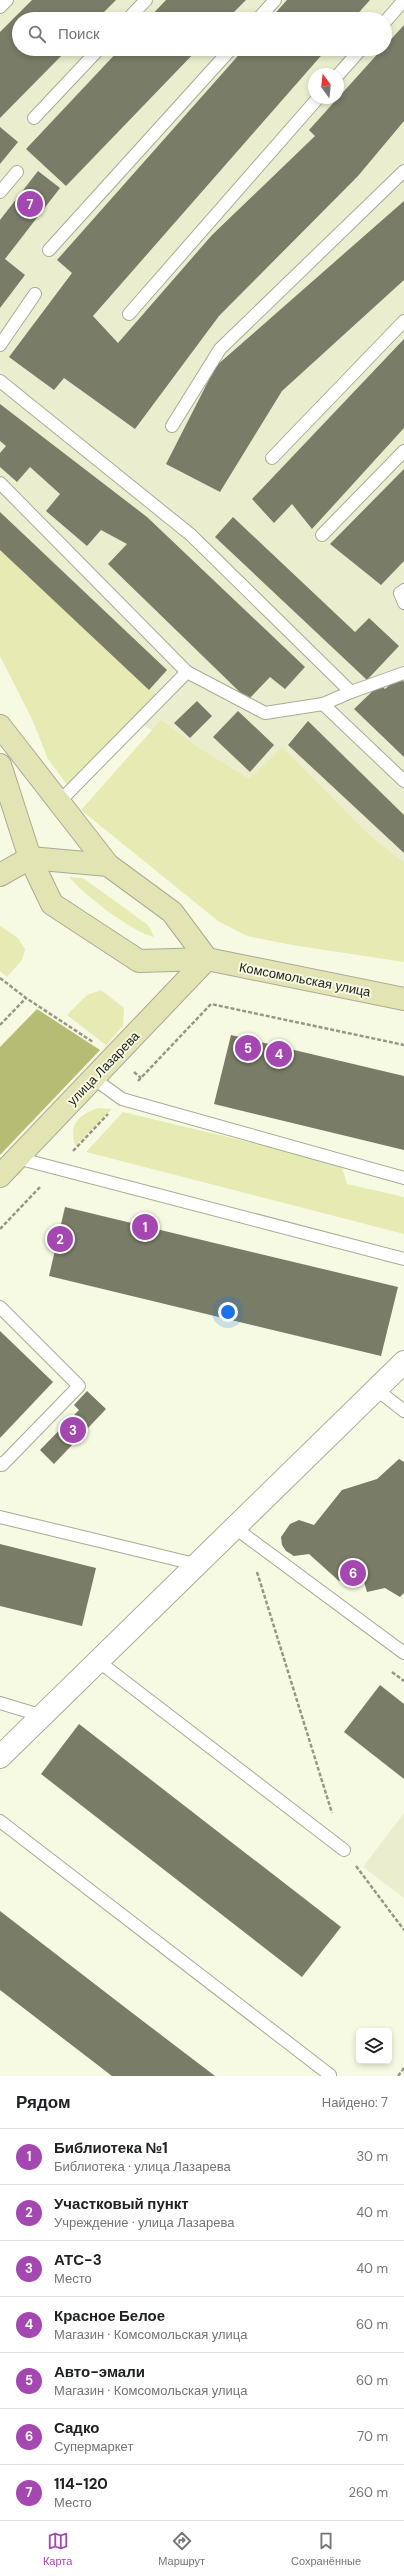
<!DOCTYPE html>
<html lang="ru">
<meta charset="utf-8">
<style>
:root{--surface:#fff;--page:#f6f6f6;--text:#202124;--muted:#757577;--line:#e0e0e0;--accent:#a447b0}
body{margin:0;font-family:"DM Sans",sans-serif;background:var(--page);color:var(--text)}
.controls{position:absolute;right:12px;bottom:12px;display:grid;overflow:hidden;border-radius:6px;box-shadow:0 2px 6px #0003}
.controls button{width:36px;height:36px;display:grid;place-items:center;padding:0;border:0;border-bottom:1px solid var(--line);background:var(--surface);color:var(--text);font:20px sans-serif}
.compass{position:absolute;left:308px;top:68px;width:36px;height:36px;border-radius:50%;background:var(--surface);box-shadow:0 2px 6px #0003;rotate:345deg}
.you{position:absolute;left:228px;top:1312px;width:14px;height:14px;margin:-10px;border:3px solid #fff;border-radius:50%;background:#1a73e8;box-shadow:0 0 0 6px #1a73e833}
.badge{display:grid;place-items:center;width:26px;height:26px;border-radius:50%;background:var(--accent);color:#fff;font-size:13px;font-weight:700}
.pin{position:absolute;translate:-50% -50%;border:2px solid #fff;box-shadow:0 1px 4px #0006}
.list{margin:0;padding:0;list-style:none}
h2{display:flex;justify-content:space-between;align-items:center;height:52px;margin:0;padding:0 16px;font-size:17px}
h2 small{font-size:13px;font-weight:400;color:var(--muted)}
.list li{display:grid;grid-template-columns:26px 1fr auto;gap:12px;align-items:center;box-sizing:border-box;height:56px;padding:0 16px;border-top:1px solid var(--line)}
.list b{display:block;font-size:15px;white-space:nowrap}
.list p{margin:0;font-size:13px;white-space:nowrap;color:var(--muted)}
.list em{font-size:13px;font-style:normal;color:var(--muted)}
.icon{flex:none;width:22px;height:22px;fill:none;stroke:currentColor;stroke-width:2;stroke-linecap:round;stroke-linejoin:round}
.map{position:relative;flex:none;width:404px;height:2076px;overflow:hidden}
.search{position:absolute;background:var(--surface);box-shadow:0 2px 6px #0003;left:12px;right:12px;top:12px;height:44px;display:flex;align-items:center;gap:10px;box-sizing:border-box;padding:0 14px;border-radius:22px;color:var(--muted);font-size:15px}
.sheet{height:444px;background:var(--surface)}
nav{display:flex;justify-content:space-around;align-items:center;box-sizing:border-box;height:56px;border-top:1px solid var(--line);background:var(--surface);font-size:11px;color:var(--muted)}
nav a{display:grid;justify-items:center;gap:2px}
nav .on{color:var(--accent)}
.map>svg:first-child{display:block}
</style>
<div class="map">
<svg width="404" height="2076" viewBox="0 0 404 2076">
<rect width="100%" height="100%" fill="#f7fae2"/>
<g fill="#eaeecf" fill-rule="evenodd">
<path d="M 0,0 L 404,0 L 404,894 L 209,760 L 136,722 L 0,566 ZM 19,19 L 385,19 L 385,49 L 19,49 ZM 314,74 L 338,74 L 338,98 L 314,98 Z"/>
<polygon points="404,1813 404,1898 363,1867"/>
</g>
<g fill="#e5ebb2">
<polygon points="0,550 157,695 68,786 48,759 32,719 0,656"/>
<polygon points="161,720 199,748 249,779 282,747 367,833 404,863 404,962 292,945 247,936 218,921 81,810"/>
<path d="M 69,877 L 83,878 L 148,925 L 154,937 C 132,932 84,895 69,877 Z"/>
<polygon points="0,926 18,938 25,949 22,960 7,977 0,971"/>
<polygon points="101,990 124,1008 123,1026 106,1045 67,1015 87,995"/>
<path d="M 98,1108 L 112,1109 L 75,1146 C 69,1124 77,1116 98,1108 Z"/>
<polygon points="123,1112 341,1164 347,1184 404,1197 404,1234 86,1152"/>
</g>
<polygon fill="#b5bc73" points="37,1009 100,1050 0,1155 0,1047"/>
<g fill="#797c67">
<polygon points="32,0 116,0 97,19 19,19 19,49 68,49 0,118 0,32"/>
<polygon points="166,0 246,0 227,19 148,19"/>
<polygon points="287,0 370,0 353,19 270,19"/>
<polygon points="404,25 404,121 358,176 219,316 135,429 64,378 54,390 9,357 72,273 57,260 244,49 327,49 93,316 118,343 212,235 315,136 309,130 382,49 385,49 385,46"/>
<polygon points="120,49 198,49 66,186 26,149"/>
<polygon points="0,127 18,142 0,164"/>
<polygon points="38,171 60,188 5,259 25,275 0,308 0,220"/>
<polygon points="404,201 404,280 282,391 220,492 166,464 216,366"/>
<polygon points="404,339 404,428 312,529 292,504 274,523 252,499"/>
<polygon points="0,404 147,517 305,667 285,689 270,677 248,700 108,564 127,544 101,530 87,546 46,511 60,494 30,467 17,482 0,467 0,453 6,446 0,441"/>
<polygon points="404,469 404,561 381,585 330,544"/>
<polygon points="0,512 167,670 149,690 0,550"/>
<polygon points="233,517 355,632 369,618 399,646 367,680 215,537"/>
<polygon points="399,677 404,682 404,757 354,709 380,684 385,689"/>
<polygon points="197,701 212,716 190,738 174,723"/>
<polygon points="238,711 274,745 250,772 213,737"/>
<polygon points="308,721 404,815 404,853 288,745"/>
<polygon points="231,1035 404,1076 404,1150 214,1104"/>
<polygon points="65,1207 398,1287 381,1356 49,1276"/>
<polygon points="0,1331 53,1382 0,1438"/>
<polygon points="87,1391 106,1409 54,1464 40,1450 79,1410 74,1405"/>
<polygon points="399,1459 404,1462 404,1593 400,1597 385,1588 367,1592 361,1572 339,1581 309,1554 294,1556 286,1551 282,1545 281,1537 290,1524 299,1520 314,1525 342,1490 377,1479"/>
<polygon points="0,1544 96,1568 82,1626 0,1606"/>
<polygon points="380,1685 404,1704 404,1779 344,1732"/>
<polygon points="79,1724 341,1927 302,1977 41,1774"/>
<polygon points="0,1911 131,2012 215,2076 112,2076 0,1990"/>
</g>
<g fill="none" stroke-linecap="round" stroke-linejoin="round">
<defs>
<g id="service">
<polyline points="0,7 7,0"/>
<polyline points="128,19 146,0"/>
<polyline points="258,19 275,0"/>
<polyline points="385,22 404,0"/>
<polyline points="338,75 361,49"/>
<polyline points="34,118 99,49"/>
<polyline points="0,192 17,172"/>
<polyline points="49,250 231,49"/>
<polyline points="129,314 318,98"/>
<polyline points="0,345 35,294"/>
<polyline points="0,381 191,535 351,692 323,704 265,713 187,672 60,801"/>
<polyline points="172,426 220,349 404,171"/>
<polyline points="272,458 404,321"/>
<polyline points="0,483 187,672"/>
<polyline points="322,535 404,451"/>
<polyline points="404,590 400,593 404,603"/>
<polyline points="351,692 404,673"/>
<polyline points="323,704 404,781"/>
<polyline points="93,1078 122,1099 404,1178"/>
<polyline points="17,1158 404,1259"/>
<polyline points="0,1307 79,1386 2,1465 0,1463"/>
<polyline points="376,1389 404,1411"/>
<polyline points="0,1517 199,1565"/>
<polyline points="235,1528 404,1653"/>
<polyline points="98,1661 344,1850"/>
<polyline points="0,1703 43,1716"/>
<polyline points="0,1821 330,2075"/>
</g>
<polyline id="minor" points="0,1757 404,1362"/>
<g id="secondary">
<polyline points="0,726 108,865"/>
<polyline points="0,765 30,858 52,904 139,961 207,959 404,999"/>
<polyline points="30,858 108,865 172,912 207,959"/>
<polyline points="0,875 30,858"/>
<polyline points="0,1176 207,959"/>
</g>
</defs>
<use href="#service" stroke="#a9ab96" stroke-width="14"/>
<use href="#minor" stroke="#a9ab96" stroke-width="24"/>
<use href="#secondary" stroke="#a9ab96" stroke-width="24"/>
<g stroke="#969887" stroke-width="2.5" stroke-dasharray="4 2" stroke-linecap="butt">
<polyline points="0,978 26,998 93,1042"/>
<polyline points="0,1025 26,998"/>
<polyline points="134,1072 141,1078"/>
<polyline points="138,1081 211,1004 404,1045"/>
<polyline points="73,1151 108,1114"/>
<polyline points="0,1229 41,1186"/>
<polyline points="257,1572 332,1813"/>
<polyline points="392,1672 404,1681"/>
<polyline points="356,1866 404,1930"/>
<polyline points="398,2076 404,2068"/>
</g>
<use href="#service" stroke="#fff" stroke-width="12"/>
<use href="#minor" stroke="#fff" stroke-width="22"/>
<use href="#secondary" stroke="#e2e4b3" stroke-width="22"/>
</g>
<g text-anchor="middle" stroke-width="4" stroke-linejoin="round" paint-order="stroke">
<g font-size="13" fill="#23241c" stroke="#f7fae2">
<text transform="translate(305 979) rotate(11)" y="5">Комсомольская улица</text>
<text transform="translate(103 1068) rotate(-46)" y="5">улица Лазарева</text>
</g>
</g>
</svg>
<div class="controls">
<button><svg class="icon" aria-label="layers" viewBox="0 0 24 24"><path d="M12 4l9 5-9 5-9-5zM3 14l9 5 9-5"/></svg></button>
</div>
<svg class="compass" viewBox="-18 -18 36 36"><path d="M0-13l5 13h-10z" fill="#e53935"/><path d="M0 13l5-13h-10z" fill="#757577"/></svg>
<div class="you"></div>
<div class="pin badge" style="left:145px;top:1227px">1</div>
<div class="pin badge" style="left:60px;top:1239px">2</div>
<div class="pin badge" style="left:73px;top:1430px">3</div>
<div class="pin badge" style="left:279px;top:1054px">4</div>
<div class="pin badge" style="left:248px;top:1048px">5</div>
<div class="pin badge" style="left:353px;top:1573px">6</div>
<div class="pin badge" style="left:30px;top:204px">7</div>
<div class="search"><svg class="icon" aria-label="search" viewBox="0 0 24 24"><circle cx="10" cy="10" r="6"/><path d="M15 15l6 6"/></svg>Поиск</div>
</div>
<section class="sheet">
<h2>Рядом<small>Найдено: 7</small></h2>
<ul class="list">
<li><span class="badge">1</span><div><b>Библиотека №1</b><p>Библиотека · улица Лазарева</p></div><em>30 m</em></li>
<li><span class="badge">2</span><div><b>Участковый пункт</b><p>Учреждение · улица Лазарева</p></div><em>40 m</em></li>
<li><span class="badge">3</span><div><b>АТС-3</b><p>Место</p></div><em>40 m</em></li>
<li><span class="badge">4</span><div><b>Красное Белое</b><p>Магазин · Комсомольская улица</p></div><em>60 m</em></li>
<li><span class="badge">5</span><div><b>Авто-эмали</b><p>Магазин · Комсомольская улица</p></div><em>60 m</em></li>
<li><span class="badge">6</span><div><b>Садко</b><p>Супермаркет</p></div><em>70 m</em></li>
<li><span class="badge">7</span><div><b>114-120</b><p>Место</p></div><em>260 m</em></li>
</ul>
</section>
<nav>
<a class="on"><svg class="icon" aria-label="map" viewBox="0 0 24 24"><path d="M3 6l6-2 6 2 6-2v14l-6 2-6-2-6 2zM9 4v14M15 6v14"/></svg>Карта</a>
<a><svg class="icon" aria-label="directions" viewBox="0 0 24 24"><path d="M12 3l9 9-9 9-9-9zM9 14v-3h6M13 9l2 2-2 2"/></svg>Маршрут</a>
<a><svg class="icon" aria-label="saved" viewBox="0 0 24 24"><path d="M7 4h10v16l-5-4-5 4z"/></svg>Сохранённые</a>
</nav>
